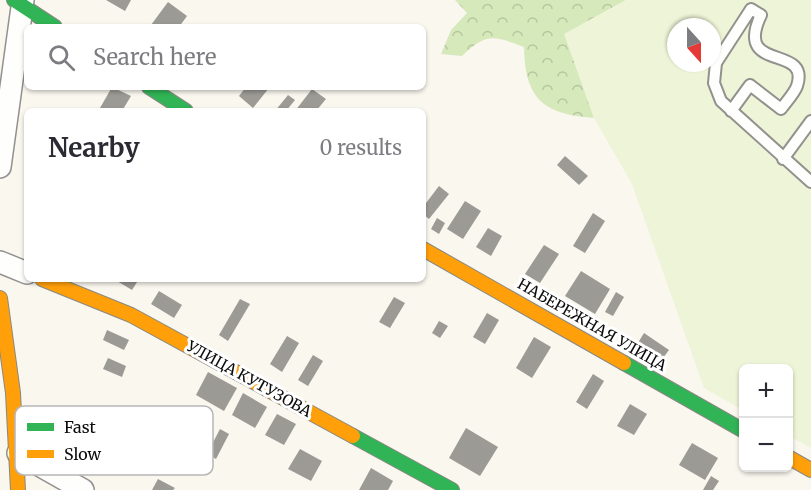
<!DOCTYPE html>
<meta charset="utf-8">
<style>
:root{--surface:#fff;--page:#f7f7f7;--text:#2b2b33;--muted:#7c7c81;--line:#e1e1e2}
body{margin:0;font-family:Merriweather,serif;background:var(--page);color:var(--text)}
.controls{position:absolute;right:18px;bottom:18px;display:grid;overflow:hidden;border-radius:9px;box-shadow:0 2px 4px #0004}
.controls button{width:54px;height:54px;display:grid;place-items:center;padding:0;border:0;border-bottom:2px solid var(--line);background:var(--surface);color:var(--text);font:30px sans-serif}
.compass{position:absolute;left:667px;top:18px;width:54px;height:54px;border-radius:50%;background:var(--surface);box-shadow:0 2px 4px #0004;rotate:159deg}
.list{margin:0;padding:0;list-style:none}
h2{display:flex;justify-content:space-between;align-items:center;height:78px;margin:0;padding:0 24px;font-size:26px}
h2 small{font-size:20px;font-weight:400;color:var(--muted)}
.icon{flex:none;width:33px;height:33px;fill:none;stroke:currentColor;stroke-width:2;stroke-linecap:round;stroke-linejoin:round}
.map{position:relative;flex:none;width:811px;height:490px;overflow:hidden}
.search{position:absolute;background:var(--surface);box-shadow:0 2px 4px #0004;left:24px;top:24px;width:402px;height:66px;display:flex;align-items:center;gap:15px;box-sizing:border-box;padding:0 21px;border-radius:9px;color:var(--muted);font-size:22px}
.panel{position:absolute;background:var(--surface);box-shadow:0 2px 4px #0004;left:24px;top:108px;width:402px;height:174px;border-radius:9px}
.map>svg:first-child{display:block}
</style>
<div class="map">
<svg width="811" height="490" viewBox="0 0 811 490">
<defs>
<pattern id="forest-crowns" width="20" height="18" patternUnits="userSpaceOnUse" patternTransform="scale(1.5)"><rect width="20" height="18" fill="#d6e9bb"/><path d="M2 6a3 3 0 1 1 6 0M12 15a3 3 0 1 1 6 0" fill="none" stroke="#b6c69f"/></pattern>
</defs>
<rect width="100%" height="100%" fill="#faf7ef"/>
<path fill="url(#forest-crowns)" d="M 455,0 L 626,0 L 565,34 L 594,118 C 543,114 525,99 524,47 C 493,35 486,33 462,56 L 441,54 L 451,30 L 467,13 Z"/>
<path fill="#eef4d7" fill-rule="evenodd" d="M 626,0 L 811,0 L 811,448 L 789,436 L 788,368 L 744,368 L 743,410 L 704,388 L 632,184 L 594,118 L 564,34 ZM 676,27 L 712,27 L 712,63 L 676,63 Z"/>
<g fill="#9c9a95">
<polygon points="106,0 131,0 125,11"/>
<polygon points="168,2 187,16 179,27 154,27 151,25"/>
<polygon points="112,87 131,96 122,111 105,111 100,108"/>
<polygon points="246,87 267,87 269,88 253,108 239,96"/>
<polygon points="312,89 326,99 316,111 295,111"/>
<polygon points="288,95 295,100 286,111 275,111"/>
<polygon points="565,156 588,176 579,185 557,165"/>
<polygon points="439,186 449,194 429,219 423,214 423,207"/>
<polygon points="465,201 481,211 463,239 447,229"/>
<polygon points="593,213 605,221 585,253 573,246"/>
<polygon points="437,218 445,223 439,234 431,229"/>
<polygon points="488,228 502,236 491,256 476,247"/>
<polygon points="544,245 559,254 540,283 525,274"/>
<polygon points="581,271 610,289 595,314 565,296"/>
<polygon points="119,279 139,279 132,290 117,281"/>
<polygon points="159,291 182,305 174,318 151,304"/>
<polygon points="616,292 624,297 613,316 605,312"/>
<polygon points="394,297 405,303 390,328 379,322"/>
<polygon points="240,299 250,304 228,341 219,335"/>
<polygon points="487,313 499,320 485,344 473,337"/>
<polygon points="439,321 448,326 440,338 432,333"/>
<polygon points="107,330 129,340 124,350 103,340"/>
<polygon points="644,333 669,350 660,362 636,346"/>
<polygon points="287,336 299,343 282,372 270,364"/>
<polygon points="534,337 551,347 532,378 516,368"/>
<polygon points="313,355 323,361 308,386 298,380"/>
<polygon points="108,358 126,366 122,377 103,369"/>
<polygon points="208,372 237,388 224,411 196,395"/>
<polygon points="593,374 604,381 587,409 576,402"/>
<polygon points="243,393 267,407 255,428 232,415"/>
<polygon points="630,404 647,414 634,435 617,426"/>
<polygon points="277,414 296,424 284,445 265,435"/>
<polygon points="466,428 498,447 480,476 449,458"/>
<polygon points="220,429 229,434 216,459 207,454"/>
<polygon points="692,443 718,458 705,480 679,465"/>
<polygon points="300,449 322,461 311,481 288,469"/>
<polygon points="371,468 393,481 388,490 359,490"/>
<polygon points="711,476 719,481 713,490 703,490"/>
<polygon points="158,479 175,488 173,490 152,490"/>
</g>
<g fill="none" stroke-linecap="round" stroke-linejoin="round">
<defs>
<g id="lane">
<path d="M 731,111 L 750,85 L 781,109 C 786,102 794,94 797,86 C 811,43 733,74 761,15 L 751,9 L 716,63 L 714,83 L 721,101 L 811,182"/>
<polyline points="783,159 811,121"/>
</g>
<g id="street">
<polyline points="0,167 23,0"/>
<polyline points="0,262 27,273"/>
<polyline points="18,453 83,490"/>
</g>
<g id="fast">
<polyline points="14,0 55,27"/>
<polyline points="149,87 186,111"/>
<polyline points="624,363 744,431"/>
<polyline points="353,436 452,490"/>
</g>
<g id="slow">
<polyline points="423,249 624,363"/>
<polyline points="42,279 131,315 353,436"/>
<polyline points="0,298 13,393 18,490"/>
<polyline points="788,457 811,470"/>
</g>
</defs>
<use href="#lane" stroke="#93918e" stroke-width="14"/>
<use href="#street" stroke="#93918e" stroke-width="24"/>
<use href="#fast" stroke="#898884" stroke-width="16"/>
<use href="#slow" stroke="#898884" stroke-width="16"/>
<use href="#lane" stroke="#fefefd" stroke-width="10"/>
<use href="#street" stroke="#fefefd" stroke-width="21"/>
<use href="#fast" stroke="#30b455" stroke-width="14"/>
<use href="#slow" stroke="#ff9f0a" stroke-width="14"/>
</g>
<g text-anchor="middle" stroke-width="6" stroke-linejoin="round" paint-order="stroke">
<g font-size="15" fill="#0b0b0b" stroke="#fff">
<text transform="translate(592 325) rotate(30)" y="5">НАБЕРЕЖНАЯ УЛИЦА</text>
<text transform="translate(249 379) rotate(29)" y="5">УЛИЦА КУТУЗОВА</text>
</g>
</g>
<rect x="15" y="406" width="198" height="69" rx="9" fill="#fff" stroke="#b6b6b6" stroke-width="1.5"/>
<rect x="27" y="423" width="27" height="8" fill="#30b455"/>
<rect x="27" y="450" width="27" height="8" fill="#ff9f0a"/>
<g font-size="16" fill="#0b0b0b">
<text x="64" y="433">Fast</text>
<text x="64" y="460">Slow</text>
</g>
</svg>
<div class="controls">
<button>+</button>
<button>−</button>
</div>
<svg class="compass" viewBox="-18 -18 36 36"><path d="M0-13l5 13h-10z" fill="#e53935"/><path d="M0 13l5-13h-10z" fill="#7c7c81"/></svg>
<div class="search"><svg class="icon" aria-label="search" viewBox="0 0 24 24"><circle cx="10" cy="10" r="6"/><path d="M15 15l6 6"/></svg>Search here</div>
<section class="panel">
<h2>Nearby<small>0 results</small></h2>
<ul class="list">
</ul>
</section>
</div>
